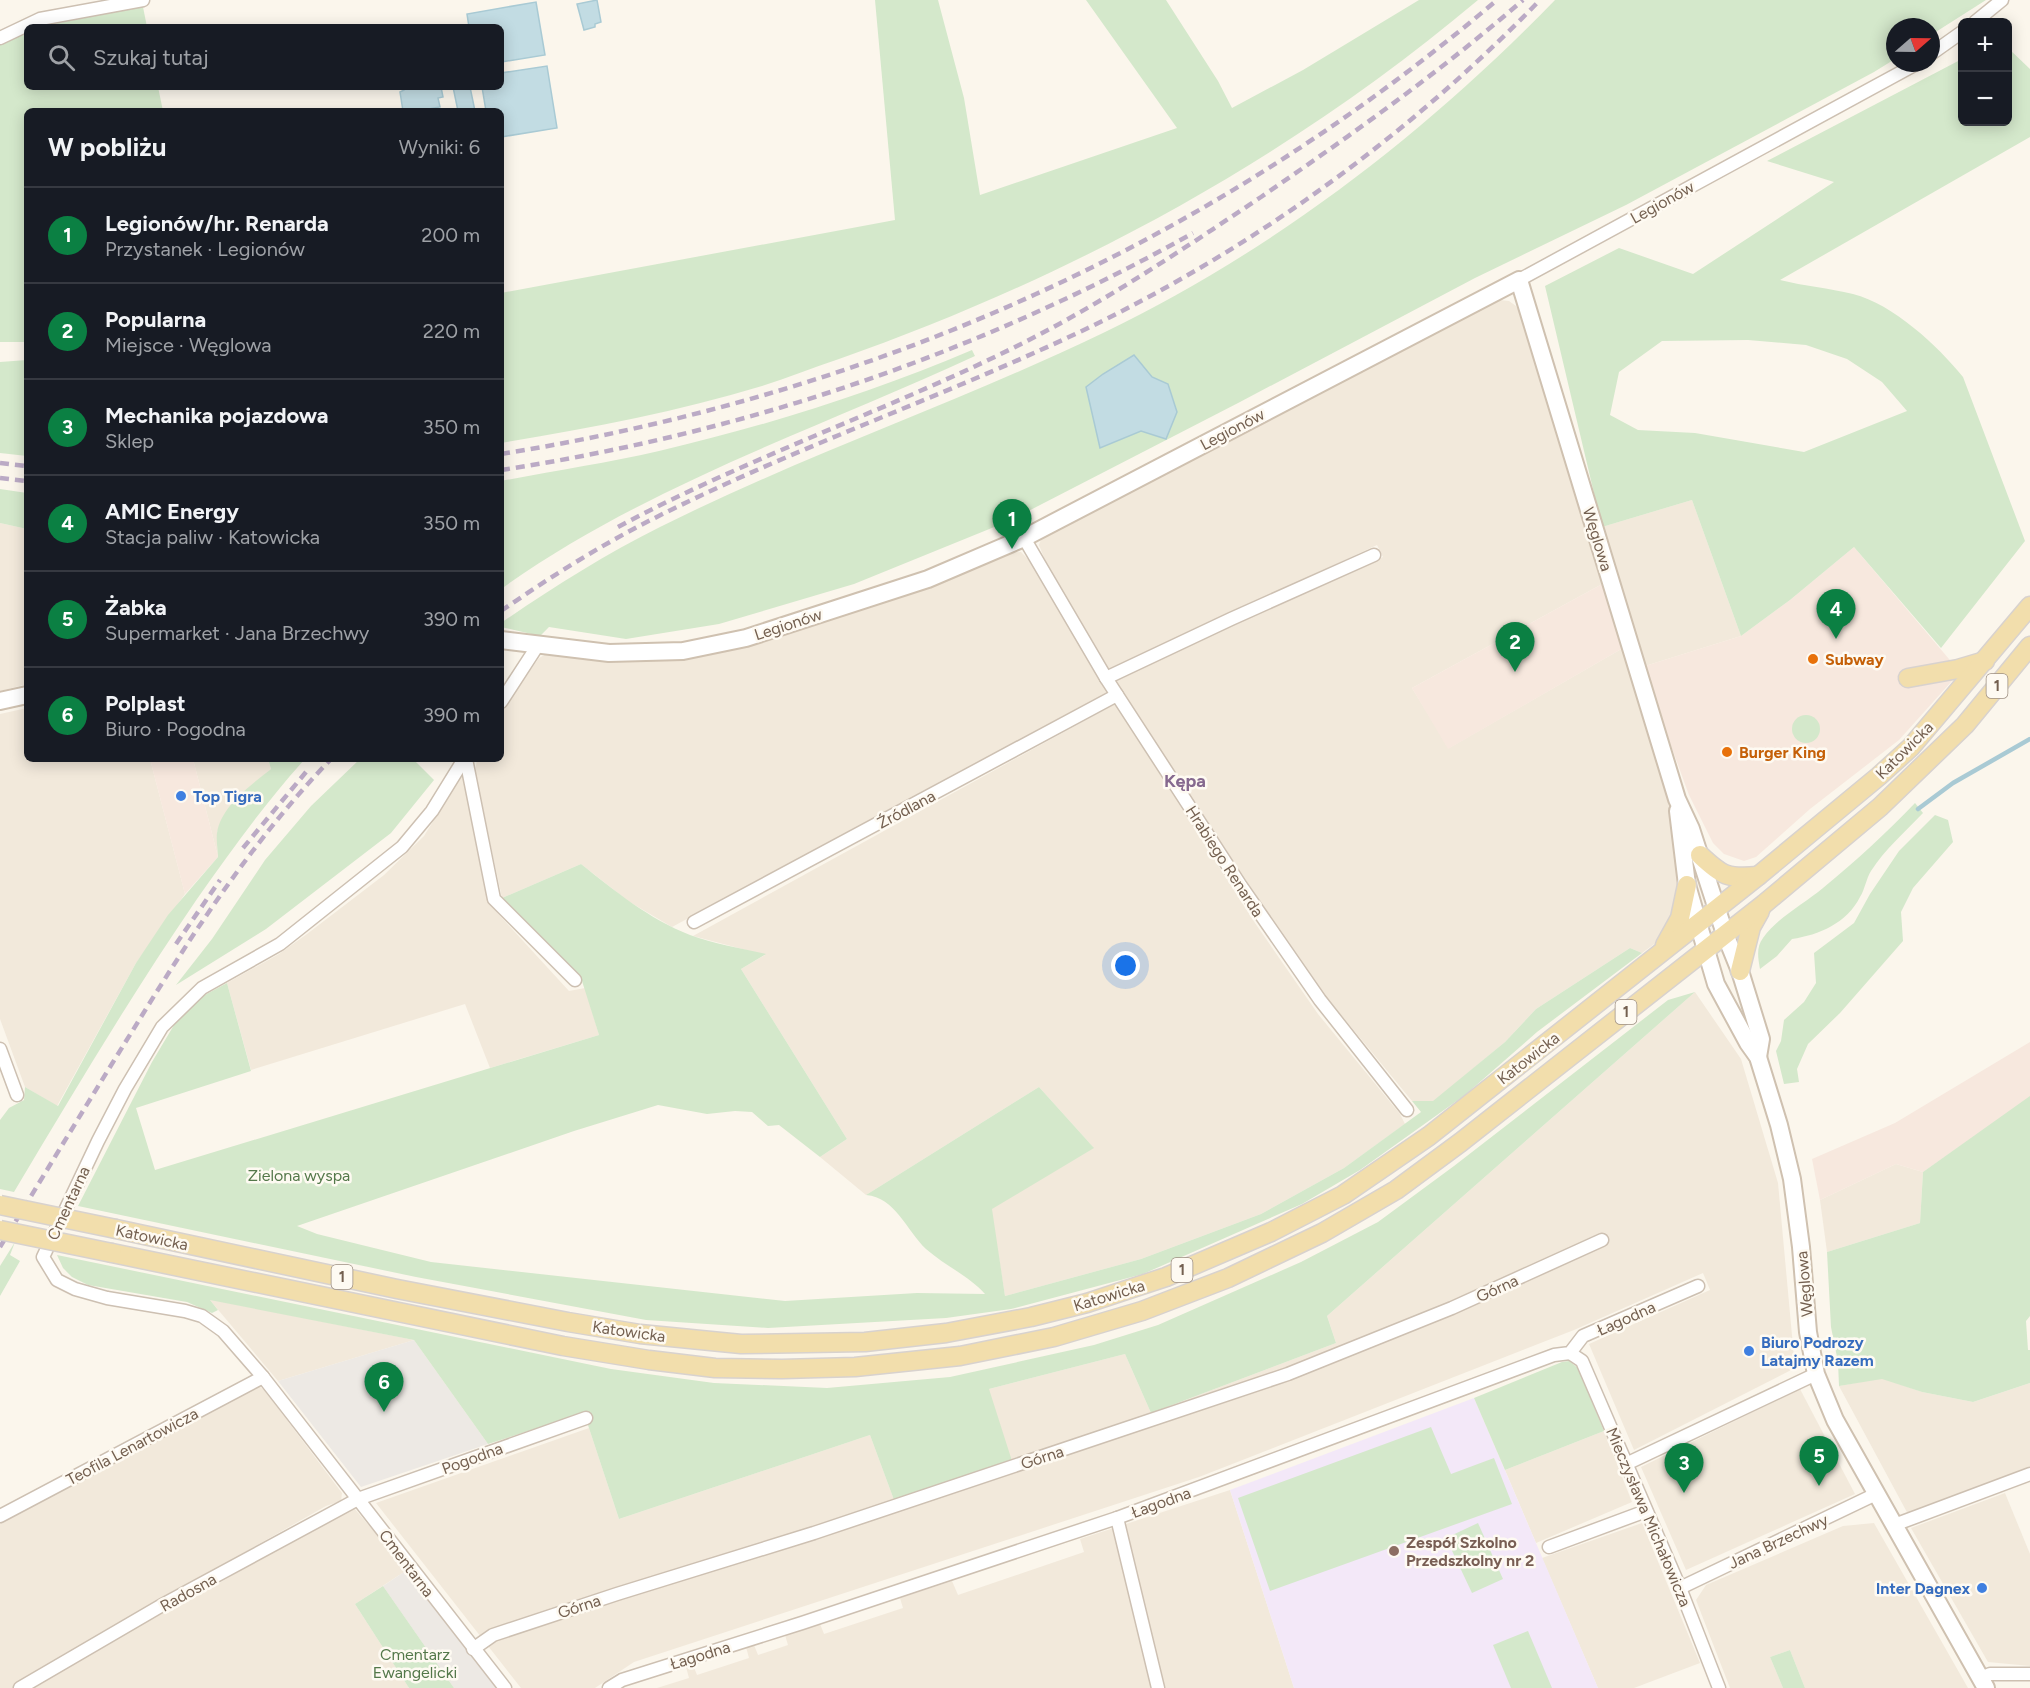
<!DOCTYPE html>
<html lang="pl">
<meta charset="utf-8">
<style>
:root{--surface:#171b24;--page:#242831;--text:#f1f3f6;--muted:#9ea1a6;--line:#363941;--accent:#0b8043}
body{margin:0;font-family:Figtree,sans-serif;background:var(--page);color:var(--text)}
.controls{position:absolute;right:18px;top:18px;display:grid;overflow:hidden;border-radius:9px;box-shadow:0 3px 15px #0003}
.controls button{width:54px;height:54px;display:grid;place-items:center;padding:0;border:0;border-bottom:2px solid var(--line);background:var(--surface);color:var(--text);font:30px sans-serif}
.compass{position:absolute;left:1886px;top:18px;width:54px;height:54px;border-radius:50%;background:var(--surface);box-shadow:0 3px 15px #0003;rotate:70deg}
.you{position:absolute;left:1126px;top:966px;width:21px;height:21px;margin:-15px;border:4px solid #fff;border-radius:50%;background:#1a73e8;box-shadow:0 0 0 9px #1a73e833}
.badge{display:grid;place-items:center;width:39px;height:39px;border-radius:50%;background:var(--accent);color:#fff;font-size:20px;font-weight:700}
.pin{position:absolute;translate:-50% -50px;filter:drop-shadow(0 2px 3px #0008)}
.pin::after{content:'';position:absolute;top:32px;width:21px;height:18px;background:inherit;clip-path:polygon(0 0,100% 0,50% 100%)}
.list{margin:0;padding:0;list-style:none}
h2{display:flex;justify-content:space-between;align-items:center;height:78px;margin:0;padding:0 24px;font-size:26px}
h2 small{font-size:20px;font-weight:400;color:var(--muted)}
.list li{display:grid;grid-template-columns:39px 1fr auto;gap:18px;align-items:center;box-sizing:border-box;height:96px;padding:0 24px;border-top:2px solid var(--line)}
.list b{display:block;font-size:22px;white-space:nowrap}
.list p{margin:0;font-size:20px;white-space:nowrap;color:var(--muted)}
.list em{font-size:20px;font-style:normal;color:var(--muted)}
.icon{flex:none;width:33px;height:33px;fill:none;stroke:currentColor;stroke-width:2;stroke-linecap:round;stroke-linejoin:round}
.map{position:relative;flex:none;width:2030px;height:1688px;overflow:hidden}
.search{position:absolute;background:var(--surface);box-shadow:0 3px 15px #0003;left:24px;top:24px;width:480px;height:66px;display:flex;align-items:center;gap:15px;box-sizing:border-box;padding:0 21px;border-radius:9px;color:var(--muted);font-size:22px}
.panel{position:absolute;background:var(--surface);box-shadow:0 3px 15px #0003;left:24px;top:108px;width:480px;height:654px;border-radius:9px}
.map>svg:first-child{display:block}
</style>
<div class="map">
<svg width="2030" height="1688" viewBox="0 0 2030 1688">
<rect width="100%" height="100%" fill="#fbf6ec"/>
<g fill="#f2e9db">
<polygon points="1500,300 1509,301 1516,306 1520,312 1604,583 1412,688 1449,748 1623,648 1669,800 1682,885 1680,898 1661,939 1642,953 1630,948 1536,1009 1505,1042 1433,1102 1412,1101 1310,977 1114,680 1383,557 1377,545 1108,670 1049,570 1039,545 1043,534 1491,301"/>
<polygon points="1692,500 1741,636 1645,666 1602,527"/>
<polygon points="0,523 27,529 27,684 0,691"/>
<polygon points="1021,552 1035,566 1108,692 672,927 628,901 581,864 502,898 475,772 477,759 501,759 501,711 539,658 550,652 661,660 720,652 851,611 972,570 1007,553"/>
<polygon points="1115,704 1255,923 1318,1014 1400,1114 1405,1124 1344,1168 1261,1214 1141,1259 1005,1296 991,1209 1093,1147 1039,1087 866,1195 820,1157 847,1139 741,969 765,955 693,936"/>
<polygon points="27,708 27,759 150,759 185,894 136,963 57,1106 25,1087 0,1019 0,714"/>
<polygon points="193,759 268,759 271,769 232,804 217,832 218,857"/>
<polygon points="462,775 466,779 487,898 492,907 569,991 585,988 599,1035 490,1068 465,1004 251,1070 227,983 279,954 307,934 384,875 424,836"/>
<polygon points="1695,992 1741,1059 1778,1183 1795,1368 1634,1450 1589,1344 1710,1290 1703,1273 1574,1330 1199,1477 634,1662 595,1688 521,1688 376,1503 589,1428 619,1519 870,1435 894,1500 989,1389 1125,1354 1151,1413 1336,1343 1327,1316"/>
<polygon points="1896,1164 1923,1172 1920,1223 1827,1252 1820,1200"/>
<polygon points="209,1299 414,1340 278,1381"/>
<polygon points="1882,1378 1922,1392 1973,1402 2030,1383 2030,1470 1909,1516 1839,1386"/>
<polygon points="259,1386 265,1391 342,1493 341,1501 326,1506 162,1599 168,1613 349,1507 354,1508 407,1570 355,1604 409,1688 0,1688 0,1521"/>
<polygon points="1800,1389 1855,1494 1686,1570 1641,1467"/>
<polygon points="1604,1431 1632,1502 1536,1543 1505,1470"/>
<polygon points="1230,1490 1294,1688 657,1688 689,1678 686,1667 693,1665 697,1675 749,1658 746,1647 754,1645 758,1655 788,1645 785,1635 820,1624 824,1634 903,1608 900,1598 952,1581 958,1595 1084,1552 1080,1539"/>
<polygon points="2005,1493 2030,1554 2030,1666 1988,1662 1911,1528"/>
<polygon points="1642,1523 1700,1663 1634,1688 1598,1688 1542,1558"/>
<polygon points="1874,1523 1968,1688 1805,1688 1790,1650 1770,1657 1783,1688 1730,1688 1696,1600 1706,1585 1843,1526"/>
</g>
<g fill="#f7e8de">
<polygon points="1854,547 1960,672 1899,740 1810,809 1756,857 1744,861 1724,854 1713,843 1689,795 1658,710 1645,666 1741,636 1790,600"/>
<polygon points="1604,583 1623,648 1448,749 1412,688"/>
<polygon points="150,759 193,759 218,857 185,894"/>
<polygon points="2030,1042 2030,1097 1923,1172 1896,1164 1820,1200 1812,1159 1895,1123"/>
</g>
<g fill="#ede9e4">
<polygon points="414,1340 488,1444 361,1487 278,1381"/>
<polygon points="407,1570 498,1688 454,1688 383,1586"/>
</g>
<polygon fill="#f3e8f8" points="1474,1398 1598,1688 1294,1688 1230,1490"/>
<g fill="#d4e8cb" fill-rule="evenodd">
<path d="M 875,0 L 938,0 L 964,98 L 980,195 L 1177,128 L 1086,0 L 1166,0 L 1218,81 L 1232,108 L 1303,70 L 1419,0 L 1478,0 C 1289,159 1072,277 839,359 C 814,367 788,378 762,386 C 677,412 589,428 501,443 L 501,293 L 895,220 Z"/>
<path d="M 1555,0 L 1986,0 L 1931,35 L 1931,27 L 1895,27 L 1895,59 L 1874,72 L 1626,205 L 1475,278 L 1240,402 L 1009,521 L 854,584 L 719,624 L 626,639 L 549,627 L 540,636 L 501,627 L 501,623 C 552,588 604,555 660,527 C 804,455 958,403 1103,333 C 1273,251 1424,135 1555,0 Z"/>
<polygon points="143,7 147,27 42,27 48,25"/>
<polygon points="27,33 27,87 158,87 163,111 27,111 27,342 0,342 0,45"/>
<path d="M 2008,48 L 2030,69 L 2030,137 L 1780,280 C 1804,286 1829,288 1853,294 C 1893,304 1938,346 1963,377 L 2025,541 L 1941,648 L 1854,547 L 1790,600 L 1741,636 L 1692,500 L 1602,527 L 1545,286 L 1619,248 L 1693,274 L 1834,182 L 1767,161 L 1962,59 L 1962,122 L 2008,122 ZM 1748,340 L 1806,345 L 1847,359 L 1882,382 L 1907,411 L 1804,452 L 1695,433 L 1638,430 L 1610,415 L 1619,372 L 1662,341 Z"/>
<path d="M 972,350 L 975,356 C 815,430 645,486 501,589 L 501,481 C 554,471 606,463 659,451 C 766,426 871,393 972,350 Z"/>
<polygon points="27,360 27,456 0,453 0,362"/>
<polygon points="0,489 27,493 27,529 0,523"/>
<circle cx="1806" cy="729" r="14"/>
<path d="M 268,759 L 305,759 C 265,803 231,851 197,899 C 132,994 73,1093 14,1192 L 0,1189 L 0,1120 L 9,1108 L 24,1100 L 25,1087 L 58,1106 L 136,963 L 168,915 L 218,857 C 218,850 216,841 217,833 C 221,806 251,785 271,769 Z"/>
<polygon points="360,759 413,759 434,780 391,833 266,929 176,985 212,939 265,860 311,806"/>
<path d="M 1915,803 L 1923,813 C 1905,832 1885,849 1871,871 C 1866,879 1865,889 1860,897 C 1847,923 1819,935 1792,939 L 1777,956 L 1760,969 C 1758,958 1756,947 1763,938 C 1778,917 1804,904 1823,888 C 1856,861 1886,833 1915,803 Z"/>
<polygon points="1935,815 1948,820 1953,842 1913,888 1901,912 1903,941 1840,1013 1808,1044 1797,1069 1799,1082 1784,1084 1776,1051 1781,1041 1784,1020 1804,1002 1816,983 1814,953 1854,923 1870,894 1899,851"/>
<path d="M 581,864 C 615,891 649,919 690,935 C 714,944 741,948 766,954 L 741,969 L 847,1139 L 820,1157 L 779,1125 L 768,1126 L 752,1112 L 735,1111 L 707,1114 L 658,1105 L 574,1131 L 297,1226 L 317,1234 L 431,1262 L 785,1301 L 917,1293 L 985,1294 C 969,1276 944,1265 926,1249 C 907,1231 895,1197 866,1195 L 1039,1087 L 1094,1148 L 992,1209 L 1005,1296 L 1141,1259 L 1261,1214 L 1344,1168 L 1421,1112 L 1412,1101 L 1433,1101 L 1505,1042 L 1536,1009 L 1630,948 L 1642,953 L 1537,1032 L 1465,1095 L 1360,1170 L 1302,1204 L 1143,1274 L 1011,1309 L 946,1318 L 768,1328 L 646,1320 L 416,1277 L 78,1206 L 152,1062 L 177,1020 L 201,997 L 227,983 L 251,1071 L 136,1108 L 155,1170 L 599,1035 L 582,981 L 502,898 Z"/>
<polygon points="1695,992 1327,1316 1336,1343 1151,1413 1125,1354 989,1389 1012,1461 894,1500 870,1435 619,1519 584,1413 488,1444 414,1340 210,1300 218,1310 212,1313 187,1302 88,1285 72,1277 63,1268 57,1255 611,1369 714,1383 827,1388 950,1377 1094,1345 1158,1325 1301,1262 1378,1222 1454,1166 1668,1000"/>
<polygon points="2030,1096 2030,1316 2026,1321 2028,1350 2030,1350 2030,1383 1973,1402 1922,1392 1882,1379 1839,1386 1838,1362 1831,1327 1827,1252 1920,1223 1923,1172"/>
<polygon points="15,1242 10,1255 20,1261 0,1296 0,1266"/>
<polygon points="1569,1361 1578,1368 1604,1431 1505,1470 1474,1398 1562,1362"/>
<polygon points="1431,1427 1451,1474 1494,1458 1512,1504 1270,1591 1238,1498"/>
<polygon points="1478,1523 1503,1579 1472,1593 1446,1538"/>
<polygon points="383,1586 454,1688 409,1688 355,1604"/>
<polygon points="1528,1631 1552,1688 1511,1688 1493,1645"/>
<polygon points="1790,1650 1805,1688 1783,1688 1770,1657"/>
</g>
<g fill="#c2dce3" stroke="#a9cad4" stroke-width="1.5">
<polygon points="597,0 601,22 595,24 595,27 584,30 577,4"/>
<polygon points="536,2 545,55 501,62 501,27 469,27 467,14"/>
<polygon points="547,66 557,128 501,137 501,111 486,111 482,87 501,87 501,73"/>
<polygon points="403,87 441,87 443,97 438,98 440,107 417,111 403,111 400,92 404,90"/>
<polygon points="453,87 470,87 475,111 458,111"/>
<polygon points="1134,355 1152,377 1168,384 1177,412 1166,439 1141,431 1100,448 1086,387 1103,374"/>
</g>
<g fill="none" stroke-linecap="round" stroke-linejoin="round">
<polyline stroke="#a9cad4" stroke-width="4.5" points="1918,809 1953,783 2030,739"/>
<defs>
<g id="street">
<polyline points="1975,22 2002,0"/>
<polyline points="0,38 40,19 143,0"/>
<polyline points="1931,54 1962,32"/>
<polyline points="1519,280 1918,63"/>
<polyline points="1024,538 1106,678 1241,886 1320,1000 1407,1110"/>
<polyline points="1106,678 1231,619 1374,555"/>
<polyline points="501,702 538,645"/>
<polyline points="464,759 432,811 402,847 280,944 202,988 162,1027 125,1089 98,1141 43,1257 57,1280 75,1289 107,1298 185,1311 202,1316 223,1331 263,1377 505,1688"/>
<polyline points="466,759 494,899 575,980"/>
<polyline points="694,922 1117,695"/>
<polyline points="0,1049 17,1095"/>
<polyline points="1570,1353 1582,1361 1680,1588 1719,1688"/>
<polyline points="1626,1464 1816,1374"/>
<polyline points="0,1516 263,1377"/>
<polyline points="1117,1518 1158,1688"/>
<polyline points="1894,1525 2030,1474"/>
<polyline points="1549,1547 1646,1511"/>
<polyline points="1680,1588 1876,1494"/>
<polyline points="473,1649 493,1635 617,1594 814,1533 1288,1374 1452,1308 1602,1240"/>
<polyline points="1981,1678 1990,1674 2030,1674"/>
<polyline points="20,1688 164,1604 358,1499 586,1418"/>
<polyline points="609,1688 622,1680 802,1623 1117,1518 1554,1355 1570,1353 1583,1336 1698,1286"/>
</g>
<g id="secondary">
<polyline points="501,640 609,653 683,651 746,638 928,579 1024,538 1519,280 1677,799 1691,829 1725,934 1740,971 1761,1039 1758,1057"/>
<polyline points="0,701 27,695"/>
<polyline points="1678,811 1687,885 1716,984 1748,1043 1758,1057 1779,1125 1792,1179 1801,1247 1808,1332 1816,1374 1835,1420 1986,1688"/>
</g>
<g id="primary">
<polyline points="1908,678 1958,669 1985,661"/>
<path d="M 1700,855 C 1722,876 1728,879 1758,876"/>
<polyline points="1665,945 1680,918 1687,885"/>
<polyline points="1740,971 1751,927 1760,911"/>
<polyline points="116,1229 397,1289 568,1322 640,1334 741,1344 865,1342 946,1333 1031,1317 1087,1303 1166,1277 1271,1232 1343,1195 1429,1136 1758,876 1879,776 1911,747 2030,606"/>
<polyline points="112,1253 563,1346 649,1360 715,1368 782,1369 855,1367 960,1356 1054,1337 1142,1311 1228,1278 1322,1233 1396,1190 1461,1142 1764,904 1880,807 1965,725 2030,646"/>
</g>
</defs>
<use href="#street" stroke="#cdc0b2" stroke-width="15"/>
<use href="#secondary" stroke="#cfc1b0" stroke-width="20"/>
<use href="#primary" stroke="#d8d2ce" stroke-width="21"/>
<use href="#street" stroke="#fff" stroke-width="12"/>
<use href="#secondary" stroke="#fff" stroke-width="16"/>
<use href="#primary" stroke="#f2deac" stroke-width="18"/>
<g stroke="#bbaac5" stroke-width="4.5" stroke-dasharray="9 6" stroke-linecap="butt">
<path d="M 501,454 C 875,394 1208,245 1497,0"/>
<polyline points="0,463 27,466"/>
<path d="M 501,470 C 744,433 978,354 1193,233"/>
<polyline points="0,478 27,481"/>
<path d="M 618,527 C 750,456 893,409 1027,341 C 1109,299 1185,248 1261,197 C 1351,135 1440,72 1523,0"/>
<path d="M 501,611 C 546,580 593,550 641,525 C 786,450 942,398 1088,328 C 1257,246 1409,135 1540,0"/>
<polyline points="243,848 306,772"/>
<polyline points="176,944 220,880"/>
<path d="M 0,1247 C 44,1175 88,1102 133,1030 C 192,934 253,840 331,759"/>
</g>
<defs>
<g id="primary-bridge">
<polyline points="0,1205 116,1229"/>
<polyline points="0,1230 112,1253"/>
</g>
</defs>
<use href="#primary-bridge" stroke="#d8d2ce" stroke-width="21" stroke-linecap="butt"/>
<use href="#primary-bridge" stroke="#f2deac" stroke-width="18"/>
</g>
<g fill="#e8710a" stroke="#fefaf2" stroke-width="2">
<circle cx="1813" cy="659" r="6"/>
<circle cx="1727" cy="752" r="6"/>
</g>
<g fill="#3f7fe0" stroke="#fefaf2" stroke-width="2">
<circle cx="181" cy="796" r="6"/>
<circle cx="1749" cy="1351" r="6"/>
<circle cx="1982" cy="1588" r="6"/>
</g>
<circle fill="#8d6e63" stroke="#fefaf2" stroke-width="2" cx="1394" cy="1551" r="6"/>
<g text-anchor="middle" stroke-width="5" stroke-linejoin="round" paint-order="stroke">
<g fill="#fefaf2" stroke="#9d8e81" stroke-width="1.5">
<rect x="1986.5" y="674" width="21" height="24" rx="4.5"/>
<rect x="1615.5" y="1000" width="21" height="24" rx="4.5"/>
<rect x="1171.5" y="1258" width="21" height="24" rx="4.5"/>
<rect x="331.5" y="1265" width="21" height="24" rx="4.5"/>
</g>
<g font-size="15" font-weight="bold" fill="#746050">
<text x="1997" y="691">1</text>
<text x="1626" y="1017">1</text>
<text x="1182" y="1275">1</text>
<text x="342" y="1282">1</text>
</g>
<g font-size="16" fill="#746050" stroke="#fefaf2">
<text transform="translate(1662 202) rotate(-29)" y="6">Legionów</text>
<text transform="translate(1232 429) rotate(-28)" y="6">Legionów</text>
<text transform="translate(1598 539) rotate(73)" y="6">Węglowa</text>
<text transform="translate(788 624) rotate(-18)" y="6">Legionów</text>
<text transform="translate(1904 750) rotate(-45)" y="6">Katowicka</text>
<text transform="translate(906 809) rotate(-28)" y="6">Źródlana</text>
<text transform="translate(1225 861) rotate(57)" y="6">Hrabiego Renarda</text>
<text transform="translate(1528 1058) rotate(-38)" y="6">Katowicka</text>
<text transform="translate(68 1203) rotate(-65)" y="6">Cmentarna</text>
<text transform="translate(152 1237) rotate(12)" y="6">Katowicka</text>
<text transform="translate(1804 1284) rotate(-95)" y="6">Węglowa</text>
<text transform="translate(1497 1288) rotate(-24)" y="6">Górna</text>
<text transform="translate(1109 1295) rotate(-17)" y="6">Katowicka</text>
<text transform="translate(1626 1318) rotate(-24)" y="6">Łagodna</text>
<text transform="translate(629 1331) rotate(8)" y="6">Katowicka</text>
<text transform="translate(132 1446) rotate(-28)" y="6">Teofila Lenartowicza</text>
<text transform="translate(1042 1457) rotate(-18)" y="6">Górna</text>
<text transform="translate(472 1458) rotate(-20)" y="6">Pogodna</text>
<text transform="translate(1161 1502) rotate(-20)" y="6">Łagodna</text>
<text transform="translate(1649 1517) rotate(67)" y="6">Mieczysława Michałowicza</text>
<text transform="translate(1778 1541) rotate(-25)" y="6">Jana Brzechwy</text>
<text transform="translate(407 1563) rotate(53)" y="6">Cmentarna</text>
<text transform="translate(188 1592) rotate(-29)" y="6">Radosna</text>
<text transform="translate(579 1606) rotate(-18)" y="6">Górna</text>
<text transform="translate(700 1655) rotate(-17)" y="6">Łagodna</text>
</g>
<g font-size="16" font-weight="bold" fill="#c56008" stroke="#fefaf2" text-anchor="start">
<text x="1825" y="665">Subway</text>
<text x="1739" y="758">Burger King</text>
</g>
<g font-size="16" font-weight="bold" fill="#366cbe" stroke="#fefaf2" text-anchor="start">
<text x="193" y="802">Top Tigra</text>
<text x="1761" y="1348">Biuro Podrozy<tspan x="1761" dy="18">Latajmy Razem</tspan></text>
<text x="1970" y="1594" text-anchor="end">Inter Dagnex</text>
</g>
<g font-size="16" fill="#54784a" stroke="#fefaf2">
<text x="299" y="1181">Zielona wyspa</text>
<text x="415" y="1660">Cmentarz<tspan x="415" dy="18">Ewangelicki</tspan></text>
</g>
<g font-size="16" font-weight="bold" fill="#785e54" stroke="#fefaf2" text-anchor="start">
<text x="1406" y="1548">Zespół Szkolno<tspan x="1406" dy="18">Przedszkolny nr 2</tspan></text>
</g>
<g font-size="18" font-weight="bold" fill="#86698f" stroke="#fefaf2">
<text x="1185" y="787">Kępa</text>
</g>
</g>
</svg>
<div class="controls">
<button>+</button>
<button>−</button>
</div>
<svg class="compass" viewBox="-18 -18 36 36"><path d="M0-13l5 13h-10z" fill="#e53935"/><path d="M0 13l5-13h-10z" fill="#9ea1a6"/></svg>
<div class="you"></div>
<div class="pin badge" style="left:1012px;top:549px">1</div>
<div class="pin badge" style="left:1515px;top:672px">2</div>
<div class="pin badge" style="left:1684px;top:1493px">3</div>
<div class="pin badge" style="left:1836px;top:639px">4</div>
<div class="pin badge" style="left:1819px;top:1486px">5</div>
<div class="pin badge" style="left:384px;top:1412px">6</div>
<div class="search"><svg class="icon" aria-label="search" viewBox="0 0 24 24"><circle cx="10" cy="10" r="6"/><path d="M15 15l6 6"/></svg>Szukaj tutaj</div>
<section class="panel">
<h2>W pobliżu<small>Wyniki: 6</small></h2>
<ul class="list">
<li><span class="badge">1</span><div><b>Legionów/hr. Renarda</b><p>Przystanek · Legionów</p></div><em>200 m</em></li>
<li><span class="badge">2</span><div><b>Popularna</b><p>Miejsce · Węglowa</p></div><em>220 m</em></li>
<li><span class="badge">3</span><div><b>Mechanika pojazdowa</b><p>Sklep</p></div><em>350 m</em></li>
<li><span class="badge">4</span><div><b>AMIC Energy</b><p>Stacja paliw · Katowicka</p></div><em>350 m</em></li>
<li><span class="badge">5</span><div><b>Żabka</b><p>Supermarket · Jana Brzechwy</p></div><em>390 m</em></li>
<li><span class="badge">6</span><div><b>Polplast</b><p>Biuro · Pogodna</p></div><em>390 m</em></li>
</ul>
</section>
</div>
